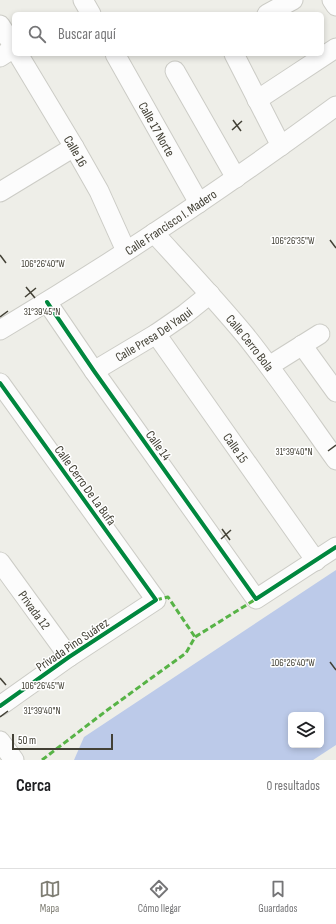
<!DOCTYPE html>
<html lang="es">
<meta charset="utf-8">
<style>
:root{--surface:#fff;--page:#f6f6f6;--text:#202124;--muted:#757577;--line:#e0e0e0;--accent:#7f7e74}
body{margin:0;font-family:"Sofia Sans Condensed",sans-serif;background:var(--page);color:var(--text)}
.controls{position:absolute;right:12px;bottom:12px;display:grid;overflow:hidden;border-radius:6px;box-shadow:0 2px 6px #0003}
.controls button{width:36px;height:36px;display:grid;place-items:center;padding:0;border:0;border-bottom:1px solid var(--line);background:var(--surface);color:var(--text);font:20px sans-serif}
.scale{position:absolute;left:12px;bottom:10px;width:101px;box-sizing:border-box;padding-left:4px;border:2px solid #434136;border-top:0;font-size:11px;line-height:14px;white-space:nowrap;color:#434136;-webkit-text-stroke:3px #fff;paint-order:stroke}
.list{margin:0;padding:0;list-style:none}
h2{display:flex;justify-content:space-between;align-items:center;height:52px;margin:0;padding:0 16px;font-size:17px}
h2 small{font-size:13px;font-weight:400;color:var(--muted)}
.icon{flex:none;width:22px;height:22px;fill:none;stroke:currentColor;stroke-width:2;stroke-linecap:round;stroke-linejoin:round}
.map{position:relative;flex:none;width:336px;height:760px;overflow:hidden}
.search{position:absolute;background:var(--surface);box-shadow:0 2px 6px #0003;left:12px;right:12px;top:12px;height:44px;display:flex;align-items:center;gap:10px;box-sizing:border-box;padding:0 14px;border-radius:6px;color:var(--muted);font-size:15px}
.sheet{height:108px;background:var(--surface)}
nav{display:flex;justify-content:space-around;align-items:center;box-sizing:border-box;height:56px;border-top:1px solid var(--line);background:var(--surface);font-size:11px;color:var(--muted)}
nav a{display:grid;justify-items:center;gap:2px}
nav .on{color:var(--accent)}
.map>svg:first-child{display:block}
</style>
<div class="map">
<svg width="336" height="760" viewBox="0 0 336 760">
<rect width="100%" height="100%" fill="#eeeee8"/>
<path fill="#bccae9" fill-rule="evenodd" d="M 336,570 L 336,745 L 313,760 L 74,760 L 84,737 ZM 291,715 L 321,715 L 321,745 L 291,745 Z"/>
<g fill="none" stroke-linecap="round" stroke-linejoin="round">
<defs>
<g id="minor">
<polyline points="83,0 91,14"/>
<polyline points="332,0 336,6"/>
<polyline points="267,14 293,0"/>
<polyline points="0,25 14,47"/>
<path id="s1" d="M 18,54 L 74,147 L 99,191 L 126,251"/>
<path id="s2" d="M 115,54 L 199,203"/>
<polyline points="234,54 281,146"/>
<polyline points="0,57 14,48"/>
<polyline points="175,71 236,178"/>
<polyline points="257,100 336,48"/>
<polyline points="0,192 74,147"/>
<path id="s3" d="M 154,233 C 185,267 216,300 245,335 C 277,375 306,418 336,460"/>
<polyline points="47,302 94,371 256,599 336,547"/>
<path id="s4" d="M 0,330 C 116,261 227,186 336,106"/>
<path id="s5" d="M 156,334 L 316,561"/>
<polyline points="302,345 336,392"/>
<polyline points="269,366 320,334"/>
<path id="s6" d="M 94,371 L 156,334 L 185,314 L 210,294"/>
<polyline points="0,383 156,600 69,657 0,706"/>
<path id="s7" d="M 0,562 L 69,657"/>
<polyline points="0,741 14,760"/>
</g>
</defs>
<use href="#minor" stroke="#ccccc6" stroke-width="21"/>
<use href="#minor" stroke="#fcfcfc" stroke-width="19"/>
<g stroke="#57b346" stroke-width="3" stroke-dasharray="6 3" stroke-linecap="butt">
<polyline points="156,600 168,597 195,637"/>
<polyline points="42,760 106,711 186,653 195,637 256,599"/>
</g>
<defs>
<g id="cycleway">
<polyline points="47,302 94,371 256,599 336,547"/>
<polyline points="0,383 156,600 69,657 0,706"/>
</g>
</defs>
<use href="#cycleway" stroke="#fff" stroke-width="6"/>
<use href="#cycleway" stroke="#00873e" stroke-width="4"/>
</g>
<path fill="none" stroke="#434136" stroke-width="1.5" d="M 233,120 L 241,131M 232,130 L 242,121M 330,240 L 336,248M 0,255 L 6,263M 26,287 L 35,298M 25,297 L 36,288M 0,317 L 8,311M 328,451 L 336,445M 222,529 L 230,540M 221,539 L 231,530M 330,662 L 336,670M 0,678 L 6,685M 0,717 L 8,711"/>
<g text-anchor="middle" stroke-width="3" stroke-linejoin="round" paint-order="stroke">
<g font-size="13" fill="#434136" stroke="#fff">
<text dy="5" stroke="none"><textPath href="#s2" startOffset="86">Calle 17 Norte</textPath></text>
<text dy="5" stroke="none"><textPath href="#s1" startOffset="113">Calle 16</textPath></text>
<text dy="5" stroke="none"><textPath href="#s4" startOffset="202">Calle Francisco I. Madero</textPath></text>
<text dy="5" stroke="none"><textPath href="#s6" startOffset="70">Calle Presa Del Yaqui</textPath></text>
<text dy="5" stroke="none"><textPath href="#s3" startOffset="146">Calle Cerro Bola</textPath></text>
<text transform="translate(159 445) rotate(54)" y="5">Calle 14</text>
<text dy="5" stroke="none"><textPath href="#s5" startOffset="139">Calle 15</textPath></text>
<text transform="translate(86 485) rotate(54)" y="5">Calle Cerro De La Bufa</text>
<text dy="5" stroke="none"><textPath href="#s7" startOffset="59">Privada 12</textPath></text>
<text transform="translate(72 644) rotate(-34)" y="5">Privada Pino Suárez</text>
</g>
</g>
<g font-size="10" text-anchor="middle" fill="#434136" stroke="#fff" stroke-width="3" stroke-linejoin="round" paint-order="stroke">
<text x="293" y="244">106°26'35"W</text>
<text x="43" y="267">106°26'40"W</text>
<text x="42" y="315">31°39'45"N</text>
<text x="294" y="455">31°39'40"N</text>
<text x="293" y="666">106°26'40"W</text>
<text x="43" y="689">106°26'45"W</text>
<text x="42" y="714">31°39'40"N</text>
</g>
</svg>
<div class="controls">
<button><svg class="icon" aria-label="layers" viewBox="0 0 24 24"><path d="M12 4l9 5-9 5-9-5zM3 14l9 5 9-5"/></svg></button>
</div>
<div class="scale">50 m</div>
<div class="search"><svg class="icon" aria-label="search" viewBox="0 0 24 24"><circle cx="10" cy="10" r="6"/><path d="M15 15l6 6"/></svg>Buscar aquí</div>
</div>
<section class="sheet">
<h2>Cerca<small>0 resultados</small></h2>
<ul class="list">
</ul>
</section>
<nav>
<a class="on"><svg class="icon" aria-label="map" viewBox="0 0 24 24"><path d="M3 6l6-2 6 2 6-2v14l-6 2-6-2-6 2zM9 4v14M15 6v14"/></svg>Mapa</a>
<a><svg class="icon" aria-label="directions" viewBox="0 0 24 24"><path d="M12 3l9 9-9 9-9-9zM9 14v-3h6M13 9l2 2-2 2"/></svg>Cómo llegar</a>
<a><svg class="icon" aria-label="saved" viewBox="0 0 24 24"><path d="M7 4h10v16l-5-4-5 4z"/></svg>Guardados</a>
</nav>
